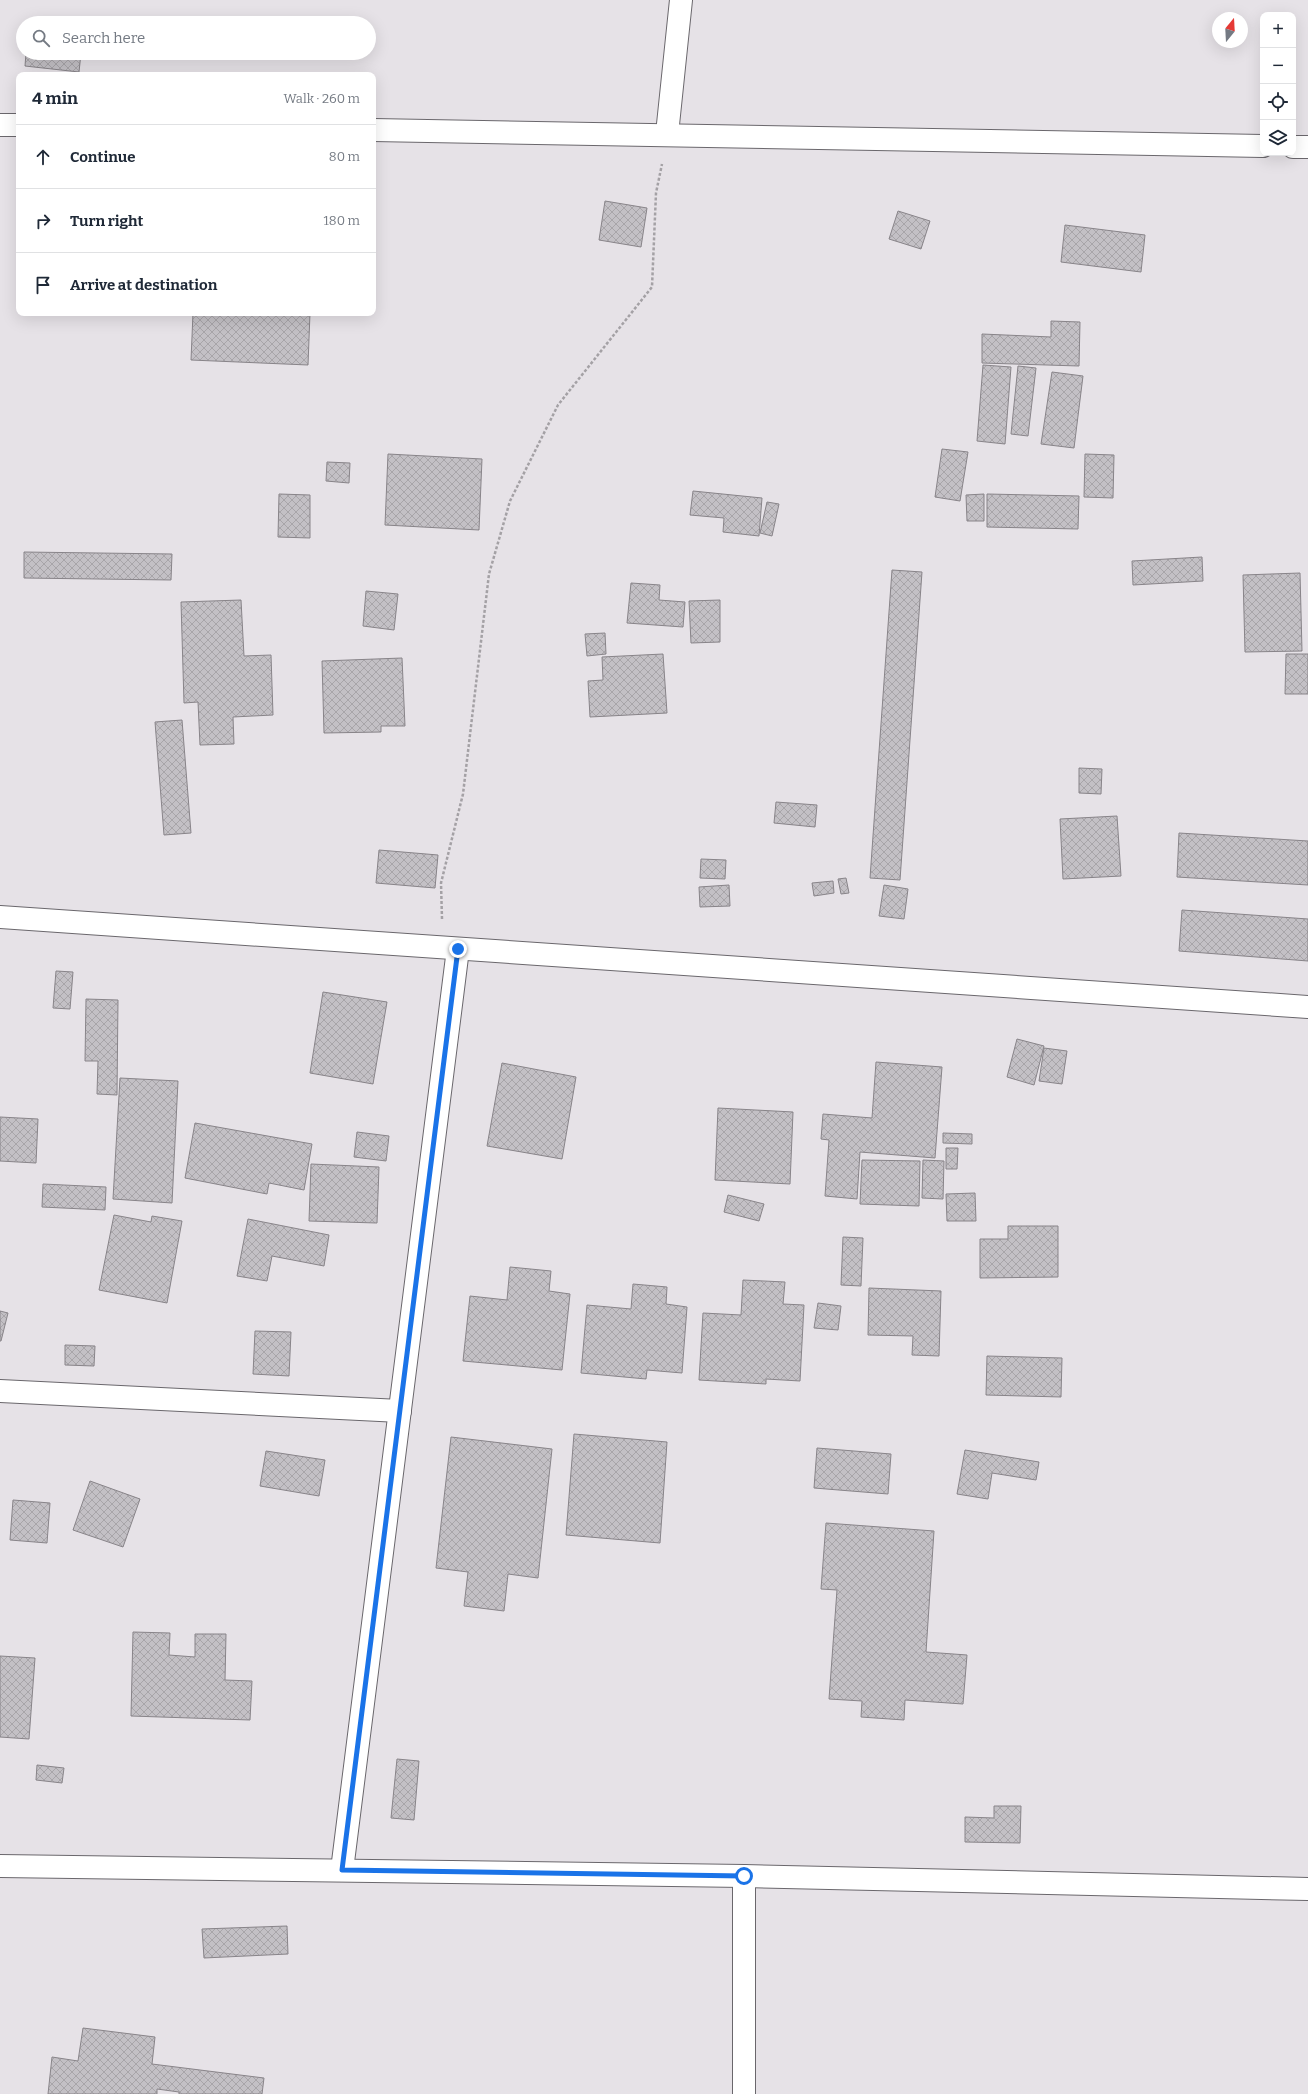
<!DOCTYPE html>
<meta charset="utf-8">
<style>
:root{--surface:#fff;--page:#f6f6f7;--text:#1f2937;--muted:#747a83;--line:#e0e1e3}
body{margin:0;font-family:Bitter,serif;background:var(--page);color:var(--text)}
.controls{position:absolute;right:12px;top:12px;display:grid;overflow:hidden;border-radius:8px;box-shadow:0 4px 16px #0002}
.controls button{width:36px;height:36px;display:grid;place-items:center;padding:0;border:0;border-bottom:1px solid var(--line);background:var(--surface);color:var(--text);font:20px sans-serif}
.compass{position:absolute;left:1212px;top:12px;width:36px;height:36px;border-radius:50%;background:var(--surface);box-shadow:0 4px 16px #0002;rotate:18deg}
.stop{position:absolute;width:12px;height:12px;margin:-9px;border:3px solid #1a73e8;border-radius:50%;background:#fff}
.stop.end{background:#1a73e8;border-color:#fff;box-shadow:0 1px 4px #0008}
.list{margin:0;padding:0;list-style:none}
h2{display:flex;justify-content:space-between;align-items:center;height:52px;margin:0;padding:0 16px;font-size:17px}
h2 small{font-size:13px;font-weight:400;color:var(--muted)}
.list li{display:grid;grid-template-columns:26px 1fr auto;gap:12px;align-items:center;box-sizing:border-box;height:64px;padding:0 16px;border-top:1px solid var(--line)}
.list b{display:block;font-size:15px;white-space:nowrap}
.list em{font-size:13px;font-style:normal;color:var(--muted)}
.icon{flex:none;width:22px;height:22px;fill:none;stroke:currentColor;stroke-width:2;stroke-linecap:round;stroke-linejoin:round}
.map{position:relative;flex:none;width:1308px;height:2094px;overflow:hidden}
.search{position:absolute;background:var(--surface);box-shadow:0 4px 16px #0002;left:16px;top:16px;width:360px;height:44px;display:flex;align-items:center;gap:10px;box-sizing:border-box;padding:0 14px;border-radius:22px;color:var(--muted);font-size:15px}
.panel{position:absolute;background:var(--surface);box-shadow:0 4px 16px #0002;left:16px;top:72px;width:360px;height:244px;border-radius:8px}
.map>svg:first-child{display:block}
</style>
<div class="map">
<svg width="1308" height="2094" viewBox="0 0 1308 2094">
<defs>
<pattern id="building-cross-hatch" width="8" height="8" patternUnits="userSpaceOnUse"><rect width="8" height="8" fill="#c3c0c5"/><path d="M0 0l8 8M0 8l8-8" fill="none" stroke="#a8a5a9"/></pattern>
</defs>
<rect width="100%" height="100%" fill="#e6e2e7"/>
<g fill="url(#building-cross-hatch)" stroke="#888489">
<polygon points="26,53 81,53 79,72 25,66"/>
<polygon points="605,201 647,208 641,247 599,240"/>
<polygon points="898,211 930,221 921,249 889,239"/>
<polygon points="1065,225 1145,235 1141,272 1061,262"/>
<polygon points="193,313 310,313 308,365 191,360"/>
<polygon points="1051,321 1080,322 1079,366 982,363 982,334 1051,337"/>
<polygon points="983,365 1011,367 1005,444 977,441"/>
<polygon points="1018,366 1036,368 1028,436 1011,434"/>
<polygon points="1052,372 1083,376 1074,448 1041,444"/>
<polygon points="942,449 968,452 960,501 935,497"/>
<polygon points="388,454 482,459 479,530 385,525"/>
<polygon points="1085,454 1114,455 1113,498 1084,497"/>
<polygon points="327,462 350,463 349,483 326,481"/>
<polygon points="693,491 762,498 759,536 723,532 724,518 690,515"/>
<polygon points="279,494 310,495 310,538 278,537"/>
<polygon points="984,494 984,521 967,521 966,495"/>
<polygon points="987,494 1079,496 1078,529 987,527"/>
<polygon points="767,502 779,504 772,536 760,533"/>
<polygon points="24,552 172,554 171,580 24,578"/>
<polygon points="1202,557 1203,581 1133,585 1132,561"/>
<polygon points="892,570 922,572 900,880 870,878"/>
<polygon points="1300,573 1302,651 1245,652 1243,575"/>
<polygon points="631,583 660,585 659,600 685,602 683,627 627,623"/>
<polygon points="366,591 398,594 394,630 363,626"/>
<polygon points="241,600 244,656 271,655 273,715 233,717 234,744 200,745 198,702 184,703 181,602"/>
<polygon points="720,600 720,642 691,643 689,601"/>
<polygon points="605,633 606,654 587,656 585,634"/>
<polygon points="663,654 667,713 590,717 588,681 603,680 602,657"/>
<polygon points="1286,654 1308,654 1308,694 1285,694"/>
<polygon points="402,658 405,726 381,726 381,732 324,733 322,661"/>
<polygon points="182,720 191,833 164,835 155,722"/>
<polygon points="1079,768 1102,769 1101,794 1079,793"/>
<polygon points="776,802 817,805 815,827 774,823"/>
<polygon points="1117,816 1121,876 1063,879 1060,819"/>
<polygon points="1179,833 1308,841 1308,885 1177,877"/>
<polygon points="379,850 438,855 435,888 376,883"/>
<polygon points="701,859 726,860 725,879 700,878"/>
<polygon points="846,878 849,893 841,894 838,879"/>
<polygon points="833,881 834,893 814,896 812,883"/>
<polygon points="729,885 730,906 700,907 699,887"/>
<polygon points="884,885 908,889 904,919 879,916"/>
<polygon points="1182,910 1308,919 1308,961 1179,951"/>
<polygon points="56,971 73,972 70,1009 53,1008"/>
<polygon points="323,992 387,1002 373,1084 310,1073"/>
<polygon points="86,999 118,1000 117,1095 97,1094 98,1061 85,1061"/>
<polygon points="1017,1039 1044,1046 1034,1085 1007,1077"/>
<polygon points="1044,1048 1067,1051 1062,1084 1039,1081"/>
<polygon points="876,1062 942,1067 935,1158 860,1152 857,1199 825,1196 829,1140 821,1139 823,1114 872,1118"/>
<polygon points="502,1063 576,1077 562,1159 487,1146"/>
<polygon points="120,1078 178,1081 172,1203 113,1199"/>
<polygon points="718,1108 793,1112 790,1184 715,1180"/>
<polygon points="0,1117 38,1119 36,1163 0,1161"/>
<polygon points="195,1123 312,1144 304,1190 269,1183 267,1194 185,1178"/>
<polygon points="357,1132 389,1136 386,1161 354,1157"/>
<polygon points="943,1133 972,1134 972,1144 943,1143"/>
<polygon points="946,1148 958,1148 957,1169 946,1169"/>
<polygon points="862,1160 920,1161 919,1206 860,1204"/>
<polygon points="923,1160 944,1161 943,1199 922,1198"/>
<polygon points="311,1164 379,1167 377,1223 309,1221"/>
<polygon points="43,1184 106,1187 105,1210 42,1207"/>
<polygon points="975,1193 976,1221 947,1221 946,1194"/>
<polygon points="728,1195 764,1204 759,1221 724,1212"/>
<polygon points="114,1215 151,1222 152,1216 182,1221 167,1303 99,1290"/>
<polygon points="248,1219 329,1235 324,1266 272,1256 267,1281 237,1276"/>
<polygon points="1008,1226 1058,1226 1058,1277 980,1278 980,1239 1008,1239"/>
<polygon points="843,1237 863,1238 861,1286 841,1285"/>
<polygon points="510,1267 551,1271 549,1291 570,1294 562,1370 463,1361 470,1296 507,1300"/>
<polygon points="743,1280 785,1282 783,1304 804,1305 800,1381 766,1379 766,1384 699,1380 703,1313 741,1315"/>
<polygon points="633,1284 667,1287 666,1304 687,1307 682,1373 647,1370 646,1379 581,1373 587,1305 631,1309"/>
<polygon points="869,1288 941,1291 939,1356 912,1355 913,1336 868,1335"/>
<polygon points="818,1303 841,1306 838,1330 814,1328"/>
<polygon points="0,1311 8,1313 1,1341 0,1341"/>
<polygon points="255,1331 291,1332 289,1376 253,1374"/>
<polygon points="65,1345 95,1346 94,1366 65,1365"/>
<polygon points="987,1356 1062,1358 1061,1397 986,1395"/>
<polygon points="574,1434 667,1442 660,1543 566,1535"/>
<polygon points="451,1437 552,1449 538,1578 508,1574 504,1611 464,1606 468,1572 436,1568"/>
<polygon points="817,1448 891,1454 888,1494 814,1488"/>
<polygon points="965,1450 1039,1462 1036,1480 992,1473 988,1499 957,1494"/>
<polygon points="266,1451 325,1460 319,1496 260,1486"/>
<polygon points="90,1481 140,1499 123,1547 73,1530"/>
<polygon points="13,1500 50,1503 47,1543 10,1540"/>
<polygon points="826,1523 934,1531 926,1652 967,1655 963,1704 905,1700 904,1720 861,1717 862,1701 829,1699 837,1590 821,1589"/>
<polygon points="133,1632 170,1633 169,1655 195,1657 195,1634 226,1634 225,1680 252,1681 250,1720 131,1716"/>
<polygon points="0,1656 35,1658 29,1739 0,1737"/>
<polygon points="397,1759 419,1761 414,1820 391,1818"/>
<polygon points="37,1765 64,1768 62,1783 36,1780"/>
<polygon points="994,1806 1021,1806 1020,1843 965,1842 965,1817 994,1818"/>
<polygon points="287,1926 288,1954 204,1958 202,1929"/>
<polygon points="83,2028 155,2037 152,2064 264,2078 262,2094 179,2094 179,2092 157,2089 157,2094 48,2094 52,2057 78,2061"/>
</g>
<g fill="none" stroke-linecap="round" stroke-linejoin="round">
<defs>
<g id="street">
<polyline points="0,125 19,125"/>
<polyline points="373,130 1263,146"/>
<polyline points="667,134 681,0"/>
<polyline points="1293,147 1308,147"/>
<polyline points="0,917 1308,1007"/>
<polyline points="0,1391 400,1411"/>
<polyline points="0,1866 744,1876 1308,1889"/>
<polyline points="342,1870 458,949"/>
<polyline points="744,1876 744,2094"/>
</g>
</defs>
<use href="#street" stroke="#6a676c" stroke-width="24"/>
<polyline stroke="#a4a1a5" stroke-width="2.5" stroke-dasharray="3 2" stroke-linecap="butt" points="442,919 441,883 463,794 489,574 510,501 558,405 652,287 656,193 662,164"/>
<use href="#street" stroke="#fff" stroke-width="22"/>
</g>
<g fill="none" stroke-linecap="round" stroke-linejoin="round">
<polyline stroke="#1a73e8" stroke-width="5" points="458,949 342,1870 744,1876"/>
</g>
</svg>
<div class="controls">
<button>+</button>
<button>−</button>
<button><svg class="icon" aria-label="locate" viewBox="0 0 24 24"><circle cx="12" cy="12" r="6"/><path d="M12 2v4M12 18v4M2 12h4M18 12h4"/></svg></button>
<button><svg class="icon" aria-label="layers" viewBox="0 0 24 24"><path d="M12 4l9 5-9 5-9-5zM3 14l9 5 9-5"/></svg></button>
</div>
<svg class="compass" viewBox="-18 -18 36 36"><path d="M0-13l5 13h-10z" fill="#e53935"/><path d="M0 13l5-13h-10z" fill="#747a83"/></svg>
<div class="stop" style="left:744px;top:1876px"></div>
<div class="stop end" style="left:458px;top:949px"></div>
<div class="search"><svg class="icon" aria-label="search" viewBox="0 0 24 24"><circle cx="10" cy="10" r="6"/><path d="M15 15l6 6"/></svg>Search here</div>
<section class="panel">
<h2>4 min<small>Walk · 260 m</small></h2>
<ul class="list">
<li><svg class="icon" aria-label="ahead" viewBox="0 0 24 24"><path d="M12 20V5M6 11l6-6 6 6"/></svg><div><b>Continue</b></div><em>80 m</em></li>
<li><svg class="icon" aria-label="right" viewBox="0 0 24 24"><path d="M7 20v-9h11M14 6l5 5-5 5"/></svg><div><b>Turn right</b></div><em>180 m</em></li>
<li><svg class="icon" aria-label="arrive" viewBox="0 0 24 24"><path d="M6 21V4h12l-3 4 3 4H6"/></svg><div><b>Arrive at destination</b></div></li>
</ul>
</section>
</div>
